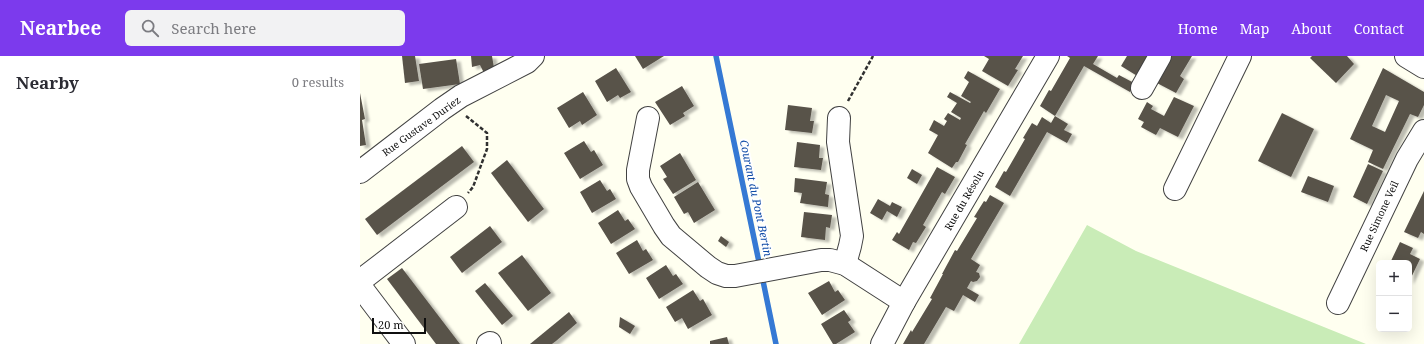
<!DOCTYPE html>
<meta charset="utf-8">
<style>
:root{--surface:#fff;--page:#f2f2f3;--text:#2b2b33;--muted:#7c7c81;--line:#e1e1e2;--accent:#7c3aed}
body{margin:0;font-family:"Noto Serif",serif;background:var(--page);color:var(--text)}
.controls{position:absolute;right:12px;bottom:12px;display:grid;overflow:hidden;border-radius:6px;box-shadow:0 4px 16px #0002}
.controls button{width:36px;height:36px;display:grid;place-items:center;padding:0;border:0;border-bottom:1px solid var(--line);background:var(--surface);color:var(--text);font:20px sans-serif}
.scale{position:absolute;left:12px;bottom:10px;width:54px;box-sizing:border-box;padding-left:4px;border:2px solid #0f0f0f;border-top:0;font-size:11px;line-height:14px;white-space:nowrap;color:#0f0f0f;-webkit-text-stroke:3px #fff;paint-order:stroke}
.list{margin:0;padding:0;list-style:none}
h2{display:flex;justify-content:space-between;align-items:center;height:52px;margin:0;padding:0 16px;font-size:17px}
h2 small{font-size:13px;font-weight:400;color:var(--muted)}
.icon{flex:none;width:22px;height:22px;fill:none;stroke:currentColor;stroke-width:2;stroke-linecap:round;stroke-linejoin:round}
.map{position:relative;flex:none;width:1064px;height:288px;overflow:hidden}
header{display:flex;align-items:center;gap:24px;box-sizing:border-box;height:56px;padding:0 20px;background:var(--accent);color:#fff}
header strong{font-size:19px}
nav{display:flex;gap:22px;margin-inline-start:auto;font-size:14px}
.search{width:280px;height:36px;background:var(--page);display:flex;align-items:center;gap:10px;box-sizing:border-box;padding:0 14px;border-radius:6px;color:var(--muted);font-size:15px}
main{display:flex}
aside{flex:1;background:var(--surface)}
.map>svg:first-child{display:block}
</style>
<header>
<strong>Nearbee</strong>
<div class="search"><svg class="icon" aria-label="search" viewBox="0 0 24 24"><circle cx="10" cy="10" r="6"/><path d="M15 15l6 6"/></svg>Search here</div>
<nav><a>Home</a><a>Map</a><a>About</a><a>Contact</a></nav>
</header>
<main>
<aside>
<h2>Nearby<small>0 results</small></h2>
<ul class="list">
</ul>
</aside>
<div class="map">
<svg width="1064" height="288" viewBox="0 0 1064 288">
<defs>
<filter id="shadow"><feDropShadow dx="4.5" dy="2.5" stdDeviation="1" flood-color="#0004"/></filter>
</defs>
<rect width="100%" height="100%" fill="#fffff0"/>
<polygon fill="#c9ecb7" points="727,169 776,195 1006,288 659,288"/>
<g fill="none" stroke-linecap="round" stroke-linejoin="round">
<g stroke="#3579d4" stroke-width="5.5">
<polyline points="356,0 400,211"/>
<polyline points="402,220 416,288"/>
</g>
</g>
<g fill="#58524a" fill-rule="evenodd" filter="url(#shadow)">
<polygon points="42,0 55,0 59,25 45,27"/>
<polygon points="111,0 132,0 134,12 124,17 120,9 112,11"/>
<polygon points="275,0 304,0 283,13"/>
<polygon points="624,0 663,0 655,13 658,14 648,30 622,15 629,3"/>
<polygon points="707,0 738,0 733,8 757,22 759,19 774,27 770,36 724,10 695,60 680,50 689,34 691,35 710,2"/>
<polygon points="767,0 791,0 779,21 761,10"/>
<polygon points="810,0 832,0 820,20 824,23 816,37 795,26"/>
<polygon points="952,0 987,0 994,8 976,27 950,2"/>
<polygon points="96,3 100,28 63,33 59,8"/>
<polygon points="256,12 271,36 260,42 258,39 247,46 235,25"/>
<path d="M 1023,12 L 1064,36 L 1064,49 L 1058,61 L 1050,58 L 1023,113 L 1008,106 L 1013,94 L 990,83 ZM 1026,39 L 1039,45 L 1025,76 L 1012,70 Z"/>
<polygon points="608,15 640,33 626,57 624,55 605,88 607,89 598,106 596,106 592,112 568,97 578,79 569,74 574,64 584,70 587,65 584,63 588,57 600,64 601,62 591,56 597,47 587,41 590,36 610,47 611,46 601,40 609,26 604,22"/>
<polygon points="322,30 334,50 323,57 325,60 310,69 295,46"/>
<polygon points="223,36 237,59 222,69 220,65 209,72 197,52"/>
<polygon points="0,37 5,63 2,64 6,89 0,90"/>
<polygon points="814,41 834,50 818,81 800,72 796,79 781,71 784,66 778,63 787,46 793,50 791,53 804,60"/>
<polygon points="428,49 452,52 450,65 454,65 452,77 425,74"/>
<polygon points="922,57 954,73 931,121 898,105"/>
<polygon points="695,60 708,68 704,74 712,78 707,87 687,76 650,140 635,131 644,115 646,116 665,83 663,82 672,67 677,70 682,61 691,67"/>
<polygon points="224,85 231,96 234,94 243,109 220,123 204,97"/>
<polygon points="437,86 460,89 459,102 463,102 461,114 434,111"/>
<polygon points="102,90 114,106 17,179 5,163"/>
<polygon points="320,97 336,124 313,138 303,123 307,121 300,110"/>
<polygon points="147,104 184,153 168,166 131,117"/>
<polygon points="1008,108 1023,115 1007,148 993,141"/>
<polygon points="577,111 595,121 585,138 582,136 563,169 566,171 556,187 553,186 549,194 532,184 537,176 539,178"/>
<polygon points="552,113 562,119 557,128 547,122"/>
<polygon points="948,120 974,130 968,146 941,136"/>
<polygon points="435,122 467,126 465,138 469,139 468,151 440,147 442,137 434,136"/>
<polygon points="240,124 247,135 250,133 256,143 232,157 220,136"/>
<polygon points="338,126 355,154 334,167 328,156 324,158 314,141"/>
<polygon points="1064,135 1064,178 1061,176 1058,182 1044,176"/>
<polygon points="630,139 644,147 611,203 620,209 616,216 619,217 620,221 617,225 613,226 611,225 607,232 619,239 615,246 603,239 594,255 586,251 564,288 543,288 551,274 552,276 572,243 570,242 583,218 582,218 595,194 597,195 617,162 614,161 624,145 626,146"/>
<polygon points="518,143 530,150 532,146 542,151 537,161 527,155 522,164 510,157"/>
<polygon points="258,154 265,165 268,163 275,173 251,188 238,167"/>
<polygon points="444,156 472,159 470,172 466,171 465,184 441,181"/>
<polygon points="130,170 142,186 102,217 90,201"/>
<polygon points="361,180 369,186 366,191 358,185"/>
<polygon points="277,184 283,195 286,193 293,204 269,218 256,197"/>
<polygon points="1040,186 1053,192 1050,198 1060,203 1049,226 1049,207 1030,207"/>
<polygon points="162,199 191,237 168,255 138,217"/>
<polygon points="306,209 313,220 316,218 323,228 299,243 286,222"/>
<polygon points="42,212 100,288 76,288 27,223"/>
<polygon points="469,225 475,236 478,234 485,244 462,259 448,237"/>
<polygon points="125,227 153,260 142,269 115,235"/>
<polygon points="333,234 340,245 343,243 352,259 328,273 322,262 315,266 306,251"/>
<polygon points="484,254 491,264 488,266 495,276 476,288 473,288 461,268"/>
<polygon points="209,256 217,267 196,285 192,288 170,288"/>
<polygon points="260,261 275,270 270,278 259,271"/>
<polygon points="367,281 369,288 350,288 350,285"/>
</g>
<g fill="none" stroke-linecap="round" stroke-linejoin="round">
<defs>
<g id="minor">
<polyline points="1046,0 1064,11"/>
<polyline points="782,32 800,0"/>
<polyline points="288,62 278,114 278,123 281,131 304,170 311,180 348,211 357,217 366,220 375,220 461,204 470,204 485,208 544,246"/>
<polyline points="479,62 478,86 492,180 490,190 485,208"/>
<polyline points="0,116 82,53 101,40 167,6 173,0"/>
<polyline points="815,133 880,0"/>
<polyline points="0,225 96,151"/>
<polyline points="0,230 44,288"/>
<polyline points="978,247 1047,103 1064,75"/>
<polyline points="128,288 130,287"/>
<polyline points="522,288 544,246 688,0"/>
</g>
</defs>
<use href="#minor" stroke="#424242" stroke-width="24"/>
<g stroke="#313131" stroke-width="2.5" stroke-dasharray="4 2" stroke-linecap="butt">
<polyline points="488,45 513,0"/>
<polyline points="106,60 127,77 127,93 113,131 108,137"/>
</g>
<use href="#minor" stroke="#fff" stroke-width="22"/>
</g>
<g text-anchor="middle" stroke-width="4" stroke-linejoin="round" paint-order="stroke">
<g font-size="10" fill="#0f0f0f" stroke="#fff">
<text transform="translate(61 70) rotate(-36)" y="4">Rue Gustave Duriez</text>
<text transform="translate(604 144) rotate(-60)" y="4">Rue du Résolu</text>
<text transform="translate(1019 160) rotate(-65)" y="4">Rue Simone Veil</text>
</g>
<g font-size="11" font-style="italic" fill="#114ca7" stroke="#fff">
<text transform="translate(396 142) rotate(78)" y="4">Courant du Pont Bertin</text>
</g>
</g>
</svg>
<div class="controls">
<button>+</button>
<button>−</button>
</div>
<div class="scale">20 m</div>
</div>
</main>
